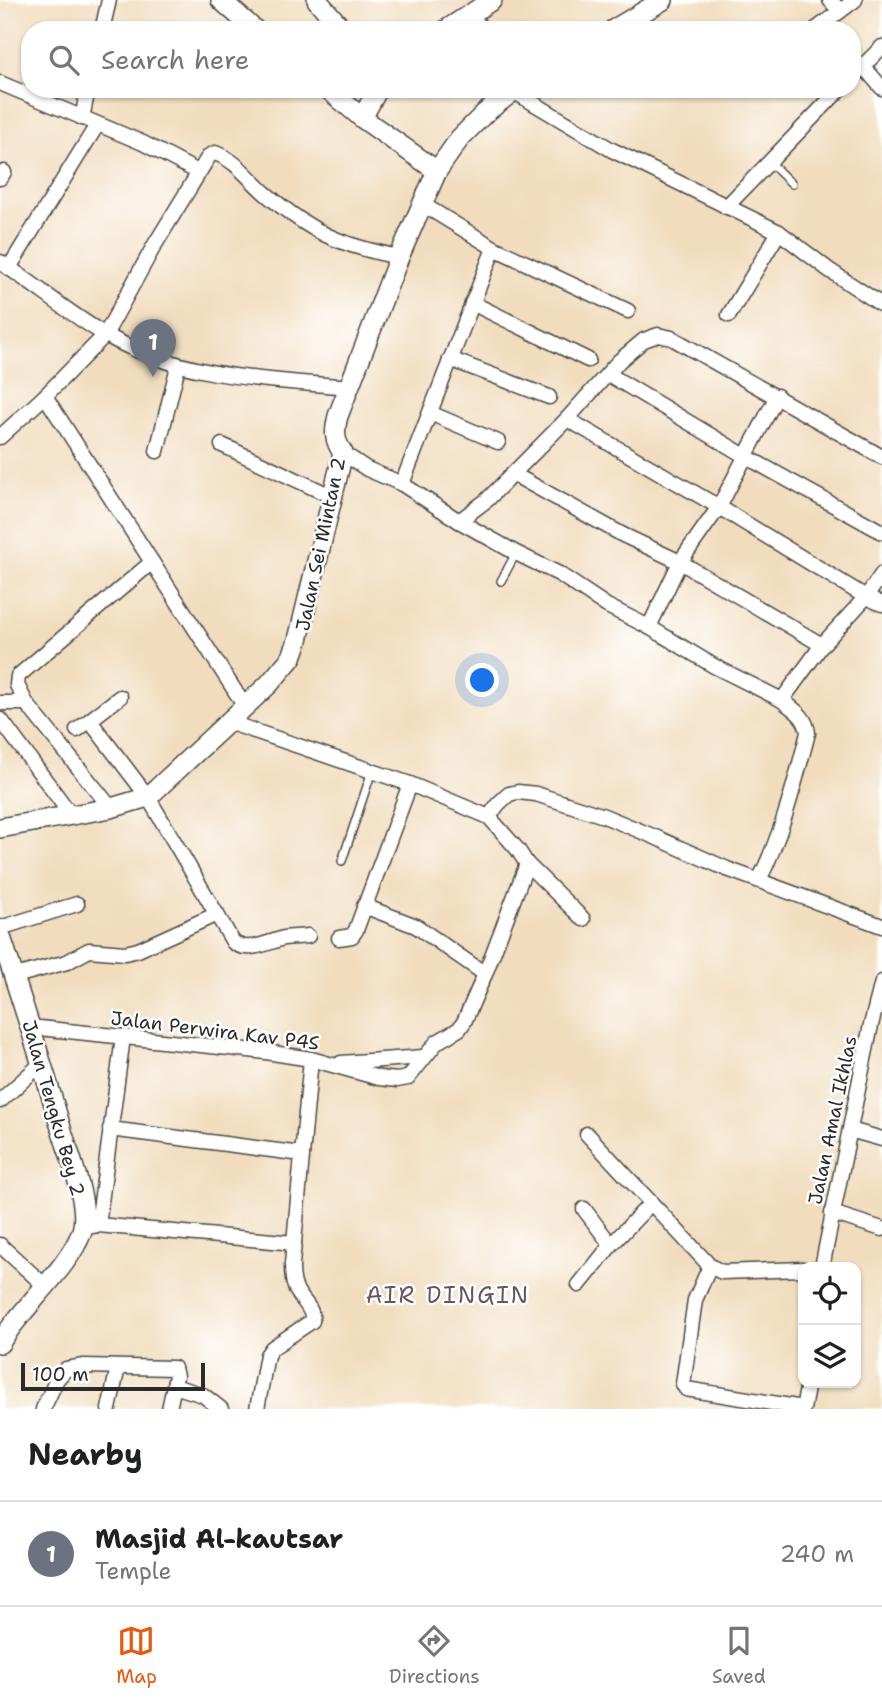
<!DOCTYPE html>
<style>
:root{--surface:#fff;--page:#f2f2f2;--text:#202124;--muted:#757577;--line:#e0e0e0;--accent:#ea580c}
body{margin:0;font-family:"Shantell Sans",sans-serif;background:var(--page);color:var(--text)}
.controls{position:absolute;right:21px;bottom:21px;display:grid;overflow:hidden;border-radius:14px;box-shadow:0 2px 5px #0004}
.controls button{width:63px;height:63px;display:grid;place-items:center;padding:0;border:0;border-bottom:2px solid var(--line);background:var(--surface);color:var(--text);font:35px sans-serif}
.scale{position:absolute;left:21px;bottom:18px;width:184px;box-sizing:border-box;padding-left:7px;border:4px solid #2b2b2b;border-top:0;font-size:19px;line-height:24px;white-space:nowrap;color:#2b2b2b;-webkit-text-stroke:5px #fff;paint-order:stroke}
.you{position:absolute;left:483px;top:681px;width:24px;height:24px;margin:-18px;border:5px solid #fff;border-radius:50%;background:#1a73e8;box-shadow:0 0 0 10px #1a73e833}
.badge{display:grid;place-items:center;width:46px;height:46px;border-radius:50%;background:var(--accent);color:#fff;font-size:23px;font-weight:700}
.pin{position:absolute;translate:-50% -58px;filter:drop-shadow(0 2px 4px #0008)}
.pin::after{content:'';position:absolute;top:37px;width:24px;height:21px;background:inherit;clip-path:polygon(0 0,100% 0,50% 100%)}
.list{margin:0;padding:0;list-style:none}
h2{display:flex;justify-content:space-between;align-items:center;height:91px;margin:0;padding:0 28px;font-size:30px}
h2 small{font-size:23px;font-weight:400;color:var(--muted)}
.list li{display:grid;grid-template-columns:46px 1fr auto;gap:21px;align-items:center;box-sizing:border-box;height:105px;padding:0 28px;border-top:2px solid var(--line)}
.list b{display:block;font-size:26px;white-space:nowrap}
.list p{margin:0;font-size:23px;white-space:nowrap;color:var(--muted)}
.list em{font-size:23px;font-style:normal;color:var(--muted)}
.icon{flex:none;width:38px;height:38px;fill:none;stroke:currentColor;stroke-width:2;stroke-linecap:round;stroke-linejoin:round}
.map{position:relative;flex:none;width:882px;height:1409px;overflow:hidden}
.search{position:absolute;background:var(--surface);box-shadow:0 2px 5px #0004;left:21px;right:21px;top:21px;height:77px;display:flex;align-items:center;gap:18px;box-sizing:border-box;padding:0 24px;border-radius:28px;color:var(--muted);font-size:26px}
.sheet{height:196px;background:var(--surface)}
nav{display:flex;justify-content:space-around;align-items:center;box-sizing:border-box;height:98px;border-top:2px solid var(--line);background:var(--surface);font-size:19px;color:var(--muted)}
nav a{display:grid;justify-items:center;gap:4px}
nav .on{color:var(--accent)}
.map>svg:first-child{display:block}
</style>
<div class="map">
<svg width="882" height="1409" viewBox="0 0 882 1409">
<rect width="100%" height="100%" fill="#fff"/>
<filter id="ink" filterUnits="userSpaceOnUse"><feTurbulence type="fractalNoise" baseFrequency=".0143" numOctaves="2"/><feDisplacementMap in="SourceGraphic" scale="14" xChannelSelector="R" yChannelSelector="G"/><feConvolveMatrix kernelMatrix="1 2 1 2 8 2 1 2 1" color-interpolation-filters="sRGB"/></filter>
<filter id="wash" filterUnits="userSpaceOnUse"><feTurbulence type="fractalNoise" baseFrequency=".00686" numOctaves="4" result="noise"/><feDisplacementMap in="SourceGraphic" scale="28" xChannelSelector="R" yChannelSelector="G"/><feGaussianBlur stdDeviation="1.57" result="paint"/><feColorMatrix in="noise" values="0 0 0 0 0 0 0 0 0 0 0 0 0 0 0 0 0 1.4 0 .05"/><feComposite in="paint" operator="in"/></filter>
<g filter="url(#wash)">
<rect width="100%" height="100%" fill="#f1ddbe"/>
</g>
<g filter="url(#ink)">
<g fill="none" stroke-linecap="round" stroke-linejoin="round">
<defs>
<g id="lane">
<polyline points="769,162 792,184"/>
<polyline points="501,581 516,553"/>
<polyline points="342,861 372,771"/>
</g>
<g id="street">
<polyline points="830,0 840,11"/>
<polyline points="469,15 484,30"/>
<polyline points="102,30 109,0"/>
<polyline points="815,30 855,0"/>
<polyline points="863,66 882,88"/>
<polyline points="852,77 882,47"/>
<polyline points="0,83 143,143 198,172"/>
<polyline points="513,91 612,150 779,232 829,270 882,305"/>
<polyline points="82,118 88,89"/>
<polyline points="0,178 4,172"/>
<polyline points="422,204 494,248 628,311"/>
<polyline points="726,207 840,89"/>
<path d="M 0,262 C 36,285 69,314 106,335 C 180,378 268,380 351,387"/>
<polyline points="9,268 97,125"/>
<polyline points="472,303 588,360"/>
<polyline points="729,315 779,232"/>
<polyline points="450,359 549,397"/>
<polyline points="608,374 745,456 882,532"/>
<polyline points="45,396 246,708"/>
<polyline points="430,413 498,442"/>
<polyline points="567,419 719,507 866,597"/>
<path d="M 0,437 L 45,396 L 105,335 L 154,246 L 209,156 L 215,153 C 236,160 249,179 265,193 C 312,233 339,245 399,257"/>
<polyline points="222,445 331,496"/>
<polyline points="157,451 178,366"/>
<polyline points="343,453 367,469 402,484 459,521 487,500 567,419 619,361 644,340 658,335 672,338 882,457"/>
<polyline points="513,474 623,535 680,562 822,645"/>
<polyline points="402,484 494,248"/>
<polyline points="459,521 516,553 559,574 607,606 649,627 714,666 782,700"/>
<polyline points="873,600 882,604"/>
<polyline points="649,627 680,562 719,507 777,396"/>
<polyline points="0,703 26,703 17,685 18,676 152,562"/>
<polyline points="26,703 111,808"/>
<polyline points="1,720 71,815"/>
<path d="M 90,721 L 148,797 L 233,942 C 247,954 268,942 284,938 C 292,937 300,937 308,936"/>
<polyline points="228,722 410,784 489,817 518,850 527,864 583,919"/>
<polyline points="77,730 120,697"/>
<polyline points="489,817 498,804 509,794 518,792 536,794 604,816 655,837 727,869 882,926"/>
<path d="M 759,880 C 782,835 795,782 808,733 C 806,716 794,710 782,700 L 822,645 L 866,597 L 882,574"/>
<polyline points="364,906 416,926 485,974"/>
<polyline points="0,928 77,904"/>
<polyline points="339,938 352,936 356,930 410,784"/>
<polyline points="15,976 67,962 89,950 125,953 138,950 217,914"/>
<polyline points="30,1027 266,1052 311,1059 379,1078 397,1080 408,1078 437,1042 459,1029 464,1022 485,974 527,864"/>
<polyline points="341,1063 423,1057"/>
<polyline points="0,1101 42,1063"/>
<polyline points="110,1129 302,1154"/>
<polyline points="850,1130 882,1139"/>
<polyline points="587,1134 710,1266 722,1272 803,1269"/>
<polyline points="584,1209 611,1245"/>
<polyline points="832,1213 882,1229"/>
<polyline points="98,1225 294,1243"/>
<polyline points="83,1228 98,1225 123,1037"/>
<polyline points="0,1245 44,1285"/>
<polyline points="710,1266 695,1300 683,1384 686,1389 803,1408"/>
<polyline points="822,1267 871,1025 882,982"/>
<polyline points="579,1285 611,1245 651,1203"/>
<polyline points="174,1386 203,1395 221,1409"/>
<polyline points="43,1409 57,1379 66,1369 84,1366 174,1368 176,1376 169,1409"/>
<polyline points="109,1409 118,1367"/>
<path d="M 257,1409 L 267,1355 L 272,1348 L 312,1321 C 315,1309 299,1299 295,1287 C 292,1280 292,1272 292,1264 L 311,1059"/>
<polyline points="803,1409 808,1383"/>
</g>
<g id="secondary">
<polyline points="221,0 255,30"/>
<polyline points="317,0 343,30"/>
<polyline points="446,30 492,0"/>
<polyline points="613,30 663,0"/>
<polyline points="328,89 362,118 437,171"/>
<polyline points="362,118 378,89"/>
<path d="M 0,828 L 111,808 L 148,797 L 269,684 L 292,657 L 298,640 L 343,453 C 334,440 334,432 338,416 L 399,257 L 437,171 L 460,138 L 485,113 L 516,89"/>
<path d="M 0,934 C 21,998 42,1063 61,1128 C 69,1155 90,1204 82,1231 C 70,1267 21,1308 0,1343"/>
</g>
</defs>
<use href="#lane" stroke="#494641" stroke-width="10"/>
<use href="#street" stroke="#494641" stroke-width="17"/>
<use href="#secondary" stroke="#494641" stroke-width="22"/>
<use href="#lane" stroke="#fff" stroke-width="7"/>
<use href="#street" stroke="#fff" stroke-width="14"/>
<use href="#secondary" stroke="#fff" stroke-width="19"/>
</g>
</g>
<g text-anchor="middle" stroke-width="5" stroke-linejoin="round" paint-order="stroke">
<g font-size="19" fill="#2b2b2b" stroke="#fff">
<text transform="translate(320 544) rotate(-78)" y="7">Jalan Sei Mintan 2</text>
<text transform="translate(215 1030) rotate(7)" y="7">Jalan Perwira Kav P4S</text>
<text transform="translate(54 1108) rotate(74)" y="7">Jalan Tengku Bey 2</text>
<text transform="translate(832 1120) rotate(-78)" y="7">Jalan Amal Ikhlas</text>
</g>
<g font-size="23" letter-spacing="2" fill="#675562" stroke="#fff">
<text x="448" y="1303">AIR DINGIN</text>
</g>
</g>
</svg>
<div class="controls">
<button><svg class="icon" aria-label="locate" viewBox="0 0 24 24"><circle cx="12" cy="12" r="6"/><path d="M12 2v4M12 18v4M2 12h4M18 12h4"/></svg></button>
<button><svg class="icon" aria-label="layers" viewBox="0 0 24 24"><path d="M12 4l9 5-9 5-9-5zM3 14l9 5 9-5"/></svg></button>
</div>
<div class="scale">100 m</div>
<div class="you"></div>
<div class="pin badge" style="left:153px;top:377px;background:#6b7280">1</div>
<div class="search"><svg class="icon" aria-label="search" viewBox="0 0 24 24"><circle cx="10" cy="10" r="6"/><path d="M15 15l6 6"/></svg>Search here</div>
</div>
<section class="sheet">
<h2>Nearby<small></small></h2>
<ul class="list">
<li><span class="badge" style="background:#6b7280">1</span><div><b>Masjid Al-kautsar</b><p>Temple</p></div><em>240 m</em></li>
</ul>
</section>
<nav>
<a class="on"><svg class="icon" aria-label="map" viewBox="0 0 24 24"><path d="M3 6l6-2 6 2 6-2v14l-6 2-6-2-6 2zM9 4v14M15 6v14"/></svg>Map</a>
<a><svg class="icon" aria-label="directions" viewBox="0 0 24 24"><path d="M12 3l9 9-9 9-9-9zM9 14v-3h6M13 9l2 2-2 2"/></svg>Directions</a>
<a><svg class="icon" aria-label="saved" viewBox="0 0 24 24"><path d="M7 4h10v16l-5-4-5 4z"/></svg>Saved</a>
</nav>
